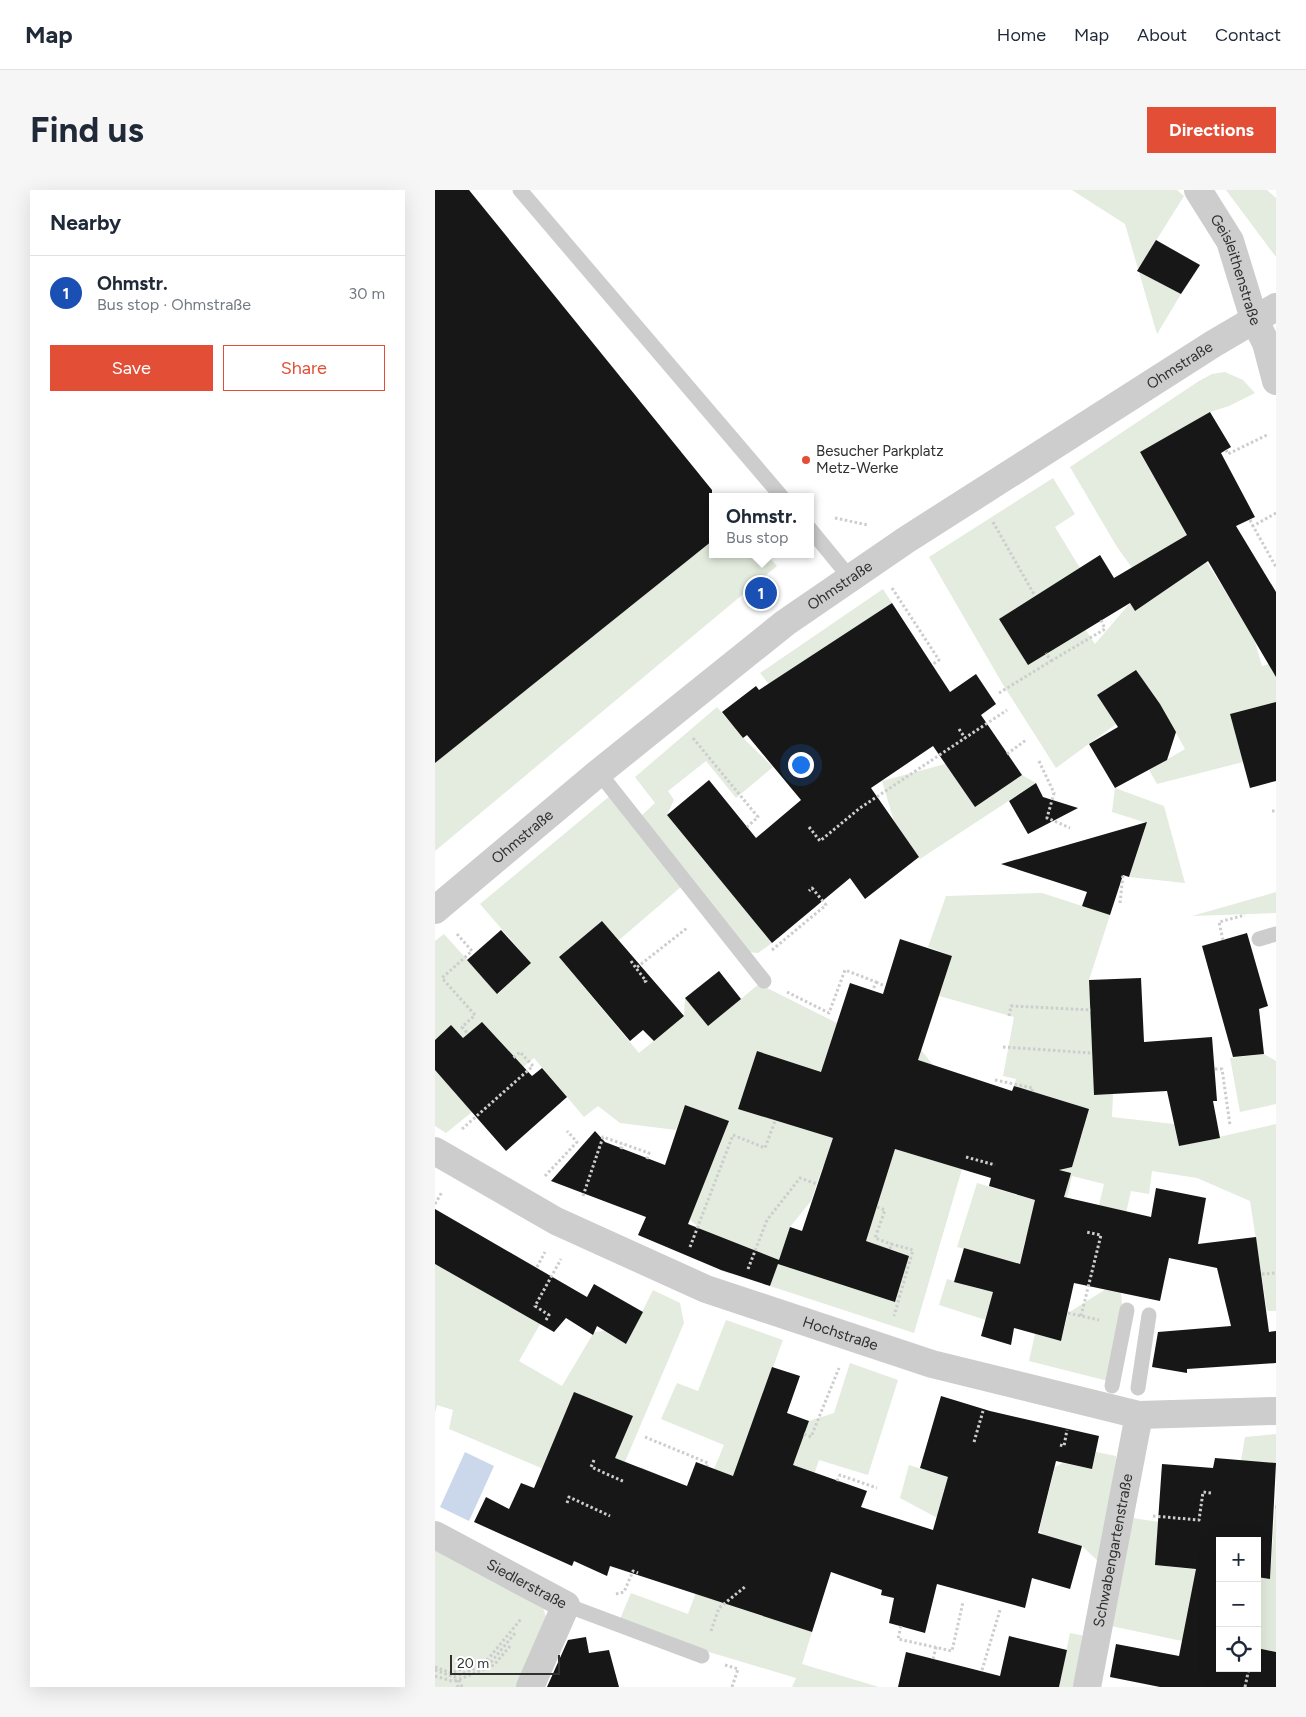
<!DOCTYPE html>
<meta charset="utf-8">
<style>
:root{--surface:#fff;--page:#f6f6f7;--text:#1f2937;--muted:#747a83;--line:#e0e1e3;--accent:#e24f36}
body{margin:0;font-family:Figtree,sans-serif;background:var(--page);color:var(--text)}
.controls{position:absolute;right:15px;bottom:15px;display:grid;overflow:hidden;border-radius:0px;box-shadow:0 5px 20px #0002}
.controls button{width:45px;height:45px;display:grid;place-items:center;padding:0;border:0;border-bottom:1px solid var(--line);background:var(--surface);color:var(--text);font:25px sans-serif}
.scale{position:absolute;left:15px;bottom:12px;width:110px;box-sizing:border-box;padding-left:5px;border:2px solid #303030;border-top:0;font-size:14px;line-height:18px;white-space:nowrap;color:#303030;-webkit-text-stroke:4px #fff;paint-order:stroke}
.you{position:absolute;left:365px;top:574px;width:18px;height:18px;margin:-12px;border:4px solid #fff;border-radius:50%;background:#1a73e8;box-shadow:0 0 0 8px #1a73e833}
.badge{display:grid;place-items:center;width:32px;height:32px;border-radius:50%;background:var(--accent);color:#fff;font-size:16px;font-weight:700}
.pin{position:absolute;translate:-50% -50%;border:2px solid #fff;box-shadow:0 1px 5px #0006}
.popup{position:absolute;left:274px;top:303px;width:105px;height:65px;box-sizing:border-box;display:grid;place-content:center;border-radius:0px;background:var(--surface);filter:drop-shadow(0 1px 4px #0005);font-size:16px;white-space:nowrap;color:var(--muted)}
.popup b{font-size:19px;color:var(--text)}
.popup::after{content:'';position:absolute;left:50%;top:100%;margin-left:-10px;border:10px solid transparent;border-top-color:var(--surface)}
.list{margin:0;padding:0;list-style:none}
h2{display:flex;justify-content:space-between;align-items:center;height:65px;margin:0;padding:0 20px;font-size:21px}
h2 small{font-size:16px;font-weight:400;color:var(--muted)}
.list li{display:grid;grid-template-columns:32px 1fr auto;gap:15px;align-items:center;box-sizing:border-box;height:75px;padding:0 20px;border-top:1px solid var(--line)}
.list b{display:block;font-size:19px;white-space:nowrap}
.list p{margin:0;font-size:16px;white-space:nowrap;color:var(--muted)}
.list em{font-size:16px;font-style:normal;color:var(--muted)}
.actions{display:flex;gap:10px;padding:15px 20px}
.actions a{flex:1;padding:11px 0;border:1px solid var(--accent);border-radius:0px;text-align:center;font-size:18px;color:var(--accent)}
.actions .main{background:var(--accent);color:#fff}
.icon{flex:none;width:28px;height:28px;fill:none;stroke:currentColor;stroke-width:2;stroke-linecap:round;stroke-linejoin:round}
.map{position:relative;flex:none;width:841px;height:1497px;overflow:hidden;border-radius:0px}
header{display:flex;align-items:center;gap:30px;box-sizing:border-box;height:70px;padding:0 25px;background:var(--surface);border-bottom:1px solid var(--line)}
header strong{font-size:24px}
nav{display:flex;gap:28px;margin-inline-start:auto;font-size:18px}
.intro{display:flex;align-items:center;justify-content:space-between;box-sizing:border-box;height:120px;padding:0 30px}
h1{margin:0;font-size:35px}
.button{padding:12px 22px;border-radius:0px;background:var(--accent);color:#fff;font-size:18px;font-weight:700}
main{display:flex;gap:30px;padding:0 30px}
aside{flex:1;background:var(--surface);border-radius:0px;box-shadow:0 5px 20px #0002}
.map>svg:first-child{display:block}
</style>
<header>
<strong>Map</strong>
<nav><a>Home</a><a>Map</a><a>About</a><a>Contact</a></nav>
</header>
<div class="intro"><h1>Find us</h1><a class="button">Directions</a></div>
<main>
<aside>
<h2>Nearby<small></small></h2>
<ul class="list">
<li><span class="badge" style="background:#1a4fb4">1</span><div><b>Ohmstr.</b><p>Bus stop · Ohmstraße</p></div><em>30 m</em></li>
</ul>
<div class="actions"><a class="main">Save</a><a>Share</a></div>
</aside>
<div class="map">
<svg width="841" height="1497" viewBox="0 0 841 1497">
<rect width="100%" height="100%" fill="#fff"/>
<g fill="#e3ecde" fill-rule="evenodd">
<polygon points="637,0 742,0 749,6 702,81 746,104 722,144 690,34"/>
<polygon points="791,0 832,0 841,8 841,67"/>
<polygon points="790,182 808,190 820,203 794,216 775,222 705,263 736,316 818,445 827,476 841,472 841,512 795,524 808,572 722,594 714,580 750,559 725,514 687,534 714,500 701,480 662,505 681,534 621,578 567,493 494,367 618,288 640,324 620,337 645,378 564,429 593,474 650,439 660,454 695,413 700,421 741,393 698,379 682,357 635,277 764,191 777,184"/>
<polygon points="277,351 277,364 331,364 342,376 0,661 0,573"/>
<polygon points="448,399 457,413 365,474 401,579 325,483"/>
<polygon points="282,517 308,548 338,577 301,608 271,571 233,601 239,610 232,625 337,753 323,763 312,762 205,627 220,613 200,587"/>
<polygon points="510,574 587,585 601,593 485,669 459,631 447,591"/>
<polygon points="680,598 729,616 750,693 694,687 712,633 677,622"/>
<path d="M 176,605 L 247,696 L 184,750 L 167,731 L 124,767 L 204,863 L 249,826 L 250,808 L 273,836 L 324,794 L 402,833 L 486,860 L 499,876 L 470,962 L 527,979 L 479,1143 L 335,1096 L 343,1074 L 304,1061 L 296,1084 L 284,1080 L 295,1051 L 266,1039 L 254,1029 L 291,939 L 272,932 L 275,924 L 250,915 L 241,940 L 185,933 L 163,916 L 149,927 L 99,868 L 87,878 L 46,833 L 28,848 L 16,835 L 0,850 L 0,751 L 9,744 L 63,804 L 96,773 L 45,714 ZM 322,861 L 368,876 L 349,933 L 303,918 ZM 388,976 L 448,996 L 431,1052 L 474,1066 L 460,1111 L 355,1037 L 376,1011 Z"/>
<polygon points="841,702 841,723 757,726"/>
<polygon points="607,703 675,725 654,790 659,905 678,904 677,927 739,934 744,956 841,934 841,1121 832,1121 815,1011 762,988 717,981 714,1004 696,1001 686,1045 664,1015 669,994 637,986 632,1008 590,1050 582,1086 592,1088 579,1139 504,1115 512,1089 548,1100 557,1066 522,1057 542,993 606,1012 619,965 643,956 649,938 641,915 579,896 581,889 568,886 579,827 504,806 517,766 493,757 511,706"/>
<polygon points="829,864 841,871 841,914 805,922 795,868"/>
<polygon points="0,880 37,922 11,943 0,936"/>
<polygon points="0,1074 88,1124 108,1129 84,1171 127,1196 159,1142 170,1141 191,1154 218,1100 245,1113 249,1133 175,1307 14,1239 18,1220 2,1215 0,1223"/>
<polygon points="671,1099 686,1102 689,1136 677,1192 594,1171 600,1144 626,1151 633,1123"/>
<polygon points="291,1130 348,1150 307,1261 356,1280 374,1231 399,1223 415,1173 463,1190 433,1285 384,1270 357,1350 279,1279 289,1255 226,1229 242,1193 263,1201"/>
<polygon points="841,1244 841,1273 806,1271 810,1247"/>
<polygon points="661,1262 681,1266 680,1290 665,1373 647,1356 609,1345 604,1341 620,1277 628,1273 657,1279"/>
<polygon points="474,1275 535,1294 508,1331 465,1308"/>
<polygon points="206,1277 222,1284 207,1322 318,1373 303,1418 377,1442 367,1474 444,1497 357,1497 361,1488 264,1459 185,1429 196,1403 253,1424 276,1361 189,1315"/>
<polygon points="841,1305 841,1462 822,1458 822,1387 835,1389"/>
<polygon points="698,1328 724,1332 720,1375 785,1382 747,1451 676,1436"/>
<polygon points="0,1359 108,1418 111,1427 81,1497 0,1497"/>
<polygon points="635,1443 650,1446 641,1497 624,1497"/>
</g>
<polygon fill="#cbd8ec" points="30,1262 59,1276 34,1331 5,1317"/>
<g fill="#171717">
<polygon points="0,0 34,0 277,300 277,351 0,573"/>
<polygon points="721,50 765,75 746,104 702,81"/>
<polygon points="775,222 796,257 786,263 820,327 801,336 841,402 841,487 773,371 700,421 695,413 593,475 564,429 665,365 679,388 752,345 705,262"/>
<polygon points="457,413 515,502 541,484 561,514 546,525 587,585 540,617 498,556 436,598 484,667 430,709 415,688 337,753 232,625 274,590 321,648 366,610 312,545 308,548 287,522 321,496 324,500"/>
<polygon points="701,480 725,514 741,542 732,570 680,598 654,554 683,537 662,505"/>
<polygon points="841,512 841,591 815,598 795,524"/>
<polygon points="601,593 608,607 643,618 593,644 574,611"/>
<polygon points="712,632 694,687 688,685 675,725 647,716 652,702 566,674"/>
<polygon points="167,731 249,826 219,851 208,840 195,851 124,767"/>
<polygon points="66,740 96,773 62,804 32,770"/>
<polygon points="812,743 833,816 824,819 829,864 798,867 767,756"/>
<polygon points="465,749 517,766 483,870 577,901 579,896 654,919 637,977 624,980 636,983 629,1007 716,1027 721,998 771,1008 763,1054 821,1047 834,1142 841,1141 841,1173 752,1179 752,1183 717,1177 723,1142 796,1136 782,1078 734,1068 725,1111 639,1093 626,1151 579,1138 576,1155 546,1146 558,1102 519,1092 529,1058 585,1074 600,1010 554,996 556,988 460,959 431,1051 474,1066 460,1112 343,1074 335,1096 286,1080 203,1045 211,1027 116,991 160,941 170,952 230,975 250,915 294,931 253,1034 344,1070 355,1037 367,1041 398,948 303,919 322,861 386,882 415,793 448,804"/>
<polygon points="284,781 306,809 273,836 250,808"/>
<polygon points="706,788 709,852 777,847 782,911 778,911 785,948 744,956 732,901 659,905 654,790"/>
<polygon points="47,832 97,886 107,878 132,907 71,961 0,880 0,850 16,835 28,848"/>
<polygon points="0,1019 152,1107 159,1094 208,1122 191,1154 162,1136 158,1145 131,1128 119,1142 0,1074"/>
<polygon points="337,1177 365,1186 352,1223 374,1231 358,1275 432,1301 426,1317 498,1340 513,1287 485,1278 506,1206 555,1221 664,1246 657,1279 621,1271 603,1343 647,1356 635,1399 597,1388 590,1418 502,1394 490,1443 454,1433 459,1408 446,1405 447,1400 396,1382 377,1442 175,1376 172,1386 139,1371 137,1376 39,1332 51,1307 74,1319 86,1293 99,1298 139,1202 198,1226 180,1268 252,1296 261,1272 298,1286"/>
<polygon points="780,1268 841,1273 835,1389 822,1387 822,1351 785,1351 785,1478 822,1478 822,1458 841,1462 841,1497 725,1497 675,1487 681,1454 744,1466 761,1379 720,1375 727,1274 778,1278"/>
<polygon points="574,1446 632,1460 624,1497 463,1497 471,1462 565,1486"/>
<polygon points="151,1447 154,1463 174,1460 184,1497 112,1497 133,1450"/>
</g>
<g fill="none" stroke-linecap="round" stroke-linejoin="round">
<g stroke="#cdcdcd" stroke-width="3" stroke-dasharray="2.5 2.5" stroke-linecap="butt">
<polyline points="791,260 793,264 834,244"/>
<polyline points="841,323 818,336 841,377"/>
<polyline points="400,328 433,335"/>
<polyline points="815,330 818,336"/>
<polyline points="558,332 600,406"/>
<polyline points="457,398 504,470 497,475"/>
<polyline points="616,471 670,439 666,430"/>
<polyline points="564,503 616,471 611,463"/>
<polyline points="524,539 530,548"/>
<polyline points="258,548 323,627 312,637"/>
<polyline points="572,564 591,550"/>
<polyline points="604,571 619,603 612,628 635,638"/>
<polyline points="837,621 841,621"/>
<polyline points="374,637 385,651 425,618 572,520"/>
<polyline points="685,713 688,685"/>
<polyline points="22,744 37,761 7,788 40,825 27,837 33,844"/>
<polyline points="788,750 784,732 810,725"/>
<polyline points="337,760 391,715 377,698 374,701"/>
<polyline points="196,771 201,778"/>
<polyline points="209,792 211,791 201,778 252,738"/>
<polyline points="441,792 450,796"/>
<polyline points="352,802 394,823 410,780 441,792 438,800"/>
<polyline points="574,826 576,816 656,820"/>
<polyline points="568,857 657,863"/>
<polyline points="780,879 787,879 795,935"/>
<polyline points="560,890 598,898 597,901"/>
<polyline points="27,939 98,876 85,862 78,868"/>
<polyline points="186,959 188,954"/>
<polyline points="531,967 560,975"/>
<polyline points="110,986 142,952 132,941"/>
<polyline points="148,1006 168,947 214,963 212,969"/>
<polyline points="0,1014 7,1002"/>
<polyline points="442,1017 450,1020 440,1048 456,1054"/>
<polyline points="255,1057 298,945 330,958 340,931"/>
<polyline points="455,1059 456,1054 478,1060 459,1126"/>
<polyline points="102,1077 110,1062"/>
<polyline points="313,1079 332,1030 365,988 382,994"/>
<polyline points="827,1084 841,1083"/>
<polyline points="633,1123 664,1130"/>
<polyline points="646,1126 666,1045 651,1042"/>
<polyline points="111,1130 114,1125 100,1116 126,1069"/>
<polyline points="369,1244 376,1247 404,1178"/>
<polyline points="210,1247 273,1273 272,1276"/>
<polyline points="539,1252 548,1221"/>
<polyline points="625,1255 629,1256 632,1240"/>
<polyline points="159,1270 156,1277 190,1292"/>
<polyline points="402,1291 405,1285 442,1298"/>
<polyline points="132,1313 134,1307 175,1326"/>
<polyline points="840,1317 841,1317"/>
<polyline points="718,1326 764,1330 768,1302 776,1303"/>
<polyline points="181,1404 189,1402 198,1381 203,1383"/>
<polyline points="466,1436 463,1449 517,1461 528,1412"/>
<polyline points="276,1441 284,1418 311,1396"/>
<polyline points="498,1469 501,1457"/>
<polyline points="290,1475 303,1479 297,1497"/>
<polyline points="0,1477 16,1483 53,1469 86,1429"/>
<polyline points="0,1480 19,1487 56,1472 81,1442"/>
<polyline points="547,1480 565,1420"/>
<polyline points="0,1486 17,1491 25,1489 59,1475 76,1455"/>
<polyline points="21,1490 23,1497"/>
<polyline points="24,1490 27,1497"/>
<polyline points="810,1497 814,1478"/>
</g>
<g stroke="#cdcdcd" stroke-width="15">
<polyline points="85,0 347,307"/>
<polyline points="375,339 416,389"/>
<polyline points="162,584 173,594 329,791"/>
<polyline points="824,749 841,744"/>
<polyline points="677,1196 692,1120"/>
<polyline points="703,1198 714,1125"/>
<polyline points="131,1415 267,1466"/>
</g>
<g stroke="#cdcdcd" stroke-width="28">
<path id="s1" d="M 763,0 L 795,51 L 819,129 L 831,153 L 841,191"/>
<path id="s2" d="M 0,720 L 162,584 L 350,433 L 471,350 L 778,154 L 841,117"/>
<path id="s3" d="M 0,961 L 121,1031 L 271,1099 L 497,1174 L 704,1225 L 841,1221"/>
<path id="s4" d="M 0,1345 L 131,1415 L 95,1497"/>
<path id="s5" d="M 652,1497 L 704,1225"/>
</g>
</g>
<circle fill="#e24f36" stroke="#fff" stroke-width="2" cx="371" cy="270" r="5"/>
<g text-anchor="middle" stroke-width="5" stroke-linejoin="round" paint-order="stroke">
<g font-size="15" fill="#303030" stroke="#fff">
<text dy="5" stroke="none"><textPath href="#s1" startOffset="89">Geisleithenstraße</textPath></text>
<text dy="5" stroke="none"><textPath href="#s2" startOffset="924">Ohmstraße</textPath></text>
<text dy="5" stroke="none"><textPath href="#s2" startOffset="519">Ohmstraße</textPath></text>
<text dy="5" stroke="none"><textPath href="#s2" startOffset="114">Ohmstraße</textPath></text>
<text dy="5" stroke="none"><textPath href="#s3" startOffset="446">Hochstraße</textPath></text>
<text dy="5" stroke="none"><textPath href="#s5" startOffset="139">Schwabengartenstraße</textPath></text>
<text dy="5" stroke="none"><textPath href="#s4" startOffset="104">Siedlerstraße</textPath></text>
</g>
<g font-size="15" fill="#303030" stroke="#fff" text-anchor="start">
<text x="381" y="266">Besucher Parkplatz<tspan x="381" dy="17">Metz-Werke</tspan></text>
</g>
</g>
</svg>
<div class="controls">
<button>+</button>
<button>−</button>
<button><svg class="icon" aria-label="locate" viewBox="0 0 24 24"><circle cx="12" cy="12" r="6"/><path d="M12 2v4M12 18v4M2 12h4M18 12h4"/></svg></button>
</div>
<div class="scale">20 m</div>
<div class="you"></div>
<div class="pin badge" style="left:326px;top:403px;background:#1a4fb4">1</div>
<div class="popup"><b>Ohmstr.</b>Bus stop</div>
</div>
</main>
